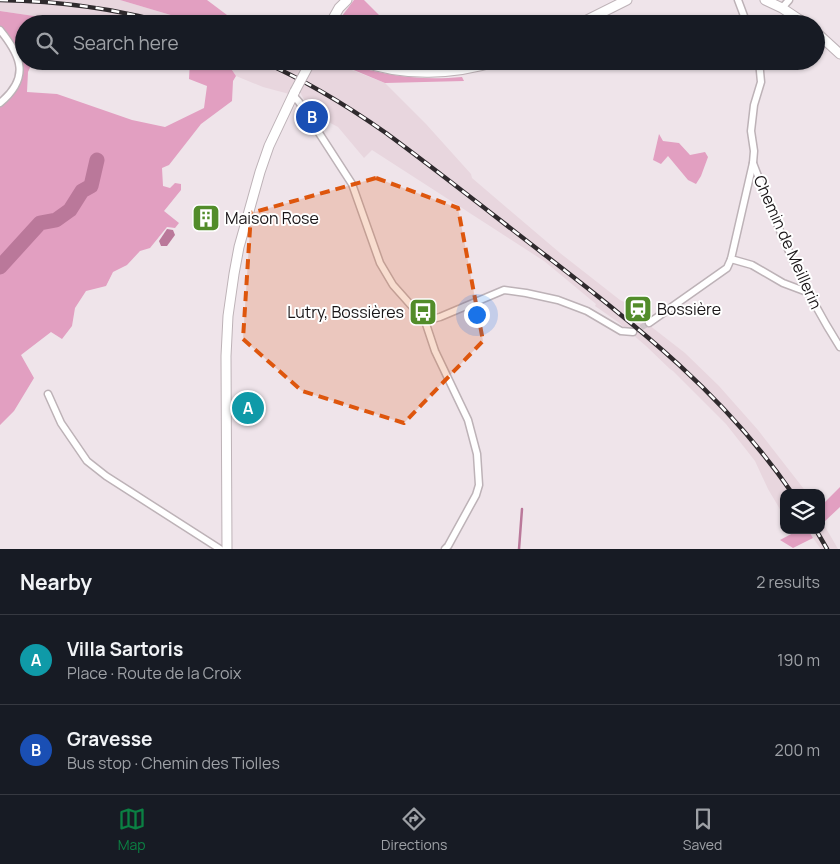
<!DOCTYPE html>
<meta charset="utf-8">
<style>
:root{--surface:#171b24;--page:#242831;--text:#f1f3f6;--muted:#9ea1a6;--line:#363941;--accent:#0b8043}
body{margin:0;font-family:Manrope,sans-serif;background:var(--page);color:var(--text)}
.controls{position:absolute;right:15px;bottom:15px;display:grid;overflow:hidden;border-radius:10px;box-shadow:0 1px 4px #0004}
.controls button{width:45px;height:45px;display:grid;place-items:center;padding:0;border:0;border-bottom:1px solid var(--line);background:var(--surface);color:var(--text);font:25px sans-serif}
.you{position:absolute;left:476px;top:314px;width:18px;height:18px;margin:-12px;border:4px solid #fff;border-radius:50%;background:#1a73e8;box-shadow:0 0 0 8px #1a73e833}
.badge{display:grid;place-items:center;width:32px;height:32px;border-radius:50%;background:var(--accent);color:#fff;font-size:16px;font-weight:700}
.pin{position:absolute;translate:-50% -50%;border:2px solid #fff;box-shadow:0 1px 5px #0006}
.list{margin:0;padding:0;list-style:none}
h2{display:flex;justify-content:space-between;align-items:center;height:65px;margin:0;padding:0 20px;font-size:21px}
h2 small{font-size:16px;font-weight:400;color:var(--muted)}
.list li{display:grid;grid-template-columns:32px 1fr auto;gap:15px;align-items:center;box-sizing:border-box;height:90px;padding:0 20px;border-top:1px solid var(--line)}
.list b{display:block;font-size:19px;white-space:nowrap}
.list p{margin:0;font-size:16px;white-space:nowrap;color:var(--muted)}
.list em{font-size:16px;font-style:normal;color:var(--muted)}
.icon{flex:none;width:28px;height:28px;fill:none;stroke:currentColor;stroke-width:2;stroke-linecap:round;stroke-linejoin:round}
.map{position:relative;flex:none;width:840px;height:549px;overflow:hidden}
.search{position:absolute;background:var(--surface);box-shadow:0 1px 4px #0004;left:15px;right:15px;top:15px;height:55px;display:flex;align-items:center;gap:12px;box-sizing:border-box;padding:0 18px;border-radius:28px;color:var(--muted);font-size:19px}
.sheet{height:245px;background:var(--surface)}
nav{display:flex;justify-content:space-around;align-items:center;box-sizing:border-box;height:70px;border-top:1px solid var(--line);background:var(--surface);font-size:14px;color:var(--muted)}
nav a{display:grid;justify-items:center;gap:2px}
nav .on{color:var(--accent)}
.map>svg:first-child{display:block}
</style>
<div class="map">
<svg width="840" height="549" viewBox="0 0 840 549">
<rect width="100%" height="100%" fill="#efe4ea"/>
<g fill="#e8d6de">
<polygon points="0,0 120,0 174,16 199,18 211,24 75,22 0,11"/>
<polygon points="226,61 311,61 293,95 263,87 236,76"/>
<polygon points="329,61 385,83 426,124 471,174 472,178 560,253 620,300 624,302 631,295 651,311 644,317 649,325 685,353 719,386 758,430 807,493 784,493 784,516 768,489 755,461 726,424 673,371 670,369 646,346 618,322 595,306 596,304 544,261 372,150 364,158 338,127 323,119 307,105 301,94 300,91 313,68"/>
<polygon points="821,518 823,523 838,549 821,549 810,534 798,530 821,530"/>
</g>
<g fill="#e29fc1">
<polygon points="120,0 207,0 239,24 211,24 199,18 174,16"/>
<polygon points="354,0 364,0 383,19 381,24 336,24"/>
<polygon points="0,11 75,22 96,24 24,24 24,61 33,61 28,72 27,92 57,94 132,120 165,127 204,108 207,86 189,79 190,61 226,61 236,76 233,81 232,101 201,124 169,165 162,168 163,186 170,188 175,183 181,184 181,190 164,211 179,223 175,228 167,227 150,248 140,251 127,265 113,272 106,286 86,291 75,308 72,326 62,339 51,332 21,355 34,378 14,411 0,425 0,103 20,81 19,61 0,30"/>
<path d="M 332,61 L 338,61 C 381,75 416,81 462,77 L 464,81 L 385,83 Z"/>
<path d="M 378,61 L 482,61 C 448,68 412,71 378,61 Z"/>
<polygon points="659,134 663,141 679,143 690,155 705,152 708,157 701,176 696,184 688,180 668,156 661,164 653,160"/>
<polygon points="840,487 840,507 823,523 821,506"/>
<polygon points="795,530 808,530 813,538 793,548 780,540 795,532"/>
</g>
<polygon fill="#ba789a" points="167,229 173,230 175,235 167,246 161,246 159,241"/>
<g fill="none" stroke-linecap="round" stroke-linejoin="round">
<polyline stroke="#ba789a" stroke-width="2.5" points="519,549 522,509"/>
<polyline stroke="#ba789a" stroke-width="15" points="0,267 40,223 56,220 70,210 82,191 91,186 97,160"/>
<polyline stroke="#cfc5ca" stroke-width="6" stroke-dasharray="6 3" stroke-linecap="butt" points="633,332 649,323"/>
<defs>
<g id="minor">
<polyline points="738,0 747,24"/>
<polyline points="782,8 789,0"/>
<path d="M 0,30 C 22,57 30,78 0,103"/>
<polyline points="759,61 761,82 754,105 751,131 754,151 753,163 731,259 752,265 783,283 807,292"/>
<polyline points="293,95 299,102 352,184 380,263 393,285 425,321 435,351 468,420 477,454 479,485 476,495 448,546 445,549"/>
<path d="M 753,163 C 777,226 803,290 840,347"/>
<polyline points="425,321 440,317 504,290 526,293 558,300 587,311 621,331 633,332"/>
<polyline points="649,323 727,268 731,259"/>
<polyline points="48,394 61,423 87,461 106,476 220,549"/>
</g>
<g id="tertiary">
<polyline points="765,0 782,8 806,24"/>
<polyline points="330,24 339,8 347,0"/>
<polyline points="579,24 627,0"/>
<polyline points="816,32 840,54"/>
<path d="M 360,61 C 404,77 454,75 498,61"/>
<polyline points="227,549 226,356 228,316 234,274 239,247 260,172 269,146 295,91"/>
</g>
</defs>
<use href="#minor" stroke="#bdb2b7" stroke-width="9"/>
<use href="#tertiary" stroke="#bdb2b7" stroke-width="11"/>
<use href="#minor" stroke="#fff" stroke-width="6"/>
<use href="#tertiary" stroke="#fff" stroke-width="9"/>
<defs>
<g id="rail">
<path d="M 0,0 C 57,1 114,8 170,24"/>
<path d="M 261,61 C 305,80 346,105 386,133 C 439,172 492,214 545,255 C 639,328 723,393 792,493"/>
<polyline points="816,530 827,549"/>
</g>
</defs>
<use href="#rail" stroke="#2f2a2d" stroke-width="4.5"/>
<use href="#rail" stroke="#fff" stroke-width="2.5" stroke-dasharray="8" stroke-linecap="butt"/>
<defs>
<polyline id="tertiary-bridge" points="295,91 311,61"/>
</defs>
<use href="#tertiary-bridge" stroke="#bdb2b7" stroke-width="11" stroke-linecap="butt"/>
<use href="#tertiary-bridge" stroke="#fff" stroke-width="9"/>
</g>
<path fill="#de560d" fill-opacity="0.2" stroke="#de560d" stroke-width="4" stroke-dasharray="10 6" stroke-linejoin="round" d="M 376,178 L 458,208 L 483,341 L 404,423 L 302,391 L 243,339 L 251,213 Z"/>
<defs>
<symbol id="building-square" viewBox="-11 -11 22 22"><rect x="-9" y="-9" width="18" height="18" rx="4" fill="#528c2a" stroke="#fff"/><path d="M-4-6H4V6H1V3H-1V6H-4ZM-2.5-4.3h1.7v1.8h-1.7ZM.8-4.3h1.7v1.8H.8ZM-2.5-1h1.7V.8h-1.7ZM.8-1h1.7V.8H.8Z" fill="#fff"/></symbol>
<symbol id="station-square" viewBox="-11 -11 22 22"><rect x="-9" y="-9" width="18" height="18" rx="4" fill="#528c2a" stroke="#fff"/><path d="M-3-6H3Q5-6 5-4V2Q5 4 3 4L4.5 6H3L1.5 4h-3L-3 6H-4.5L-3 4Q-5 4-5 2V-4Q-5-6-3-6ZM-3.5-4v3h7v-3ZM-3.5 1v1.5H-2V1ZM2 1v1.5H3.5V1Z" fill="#fff"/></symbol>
<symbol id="bus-square" viewBox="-11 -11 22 22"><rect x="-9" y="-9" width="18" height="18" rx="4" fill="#528c2a" stroke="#fff"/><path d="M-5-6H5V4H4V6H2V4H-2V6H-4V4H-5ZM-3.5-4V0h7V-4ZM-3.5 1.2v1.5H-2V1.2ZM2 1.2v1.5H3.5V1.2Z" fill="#fff"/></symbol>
</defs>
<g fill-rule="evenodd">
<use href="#building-square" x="190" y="202" width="32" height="32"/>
<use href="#station-square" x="622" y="293" width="32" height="32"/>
<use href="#bus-square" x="407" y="296" width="32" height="32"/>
</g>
<g text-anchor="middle" stroke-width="4" stroke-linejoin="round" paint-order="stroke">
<g font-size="16" fill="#191517" stroke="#fff" text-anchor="start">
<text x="225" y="224">Maison Rose</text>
<text x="657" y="315">Bossière</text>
<text x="404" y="318" text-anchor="end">Lutry, Bossières</text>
</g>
<g font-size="16" fill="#191517" stroke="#fff">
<text transform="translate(788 242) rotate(66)" y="6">Chemin de Meillerin</text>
</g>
</g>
</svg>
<div class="controls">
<button><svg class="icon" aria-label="layers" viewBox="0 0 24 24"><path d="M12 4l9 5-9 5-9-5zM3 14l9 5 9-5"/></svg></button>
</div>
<div class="you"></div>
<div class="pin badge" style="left:248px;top:408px;background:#0f9aa8">A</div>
<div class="pin badge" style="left:312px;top:117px;background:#1a4fb4">B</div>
<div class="search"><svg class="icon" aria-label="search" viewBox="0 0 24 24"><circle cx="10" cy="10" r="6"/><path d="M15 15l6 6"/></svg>Search here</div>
</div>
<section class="sheet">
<h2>Nearby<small>2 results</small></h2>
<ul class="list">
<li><span class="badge" style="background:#0f9aa8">A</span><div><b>Villa Sartoris</b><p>Place · Route de la Croix</p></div><em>190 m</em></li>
<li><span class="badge" style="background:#1a4fb4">B</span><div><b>Gravesse</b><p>Bus stop · Chemin des Tiolles</p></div><em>200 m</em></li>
</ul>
</section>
<nav>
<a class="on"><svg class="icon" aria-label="map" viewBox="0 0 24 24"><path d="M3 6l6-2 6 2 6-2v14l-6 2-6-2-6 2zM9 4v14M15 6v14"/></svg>Map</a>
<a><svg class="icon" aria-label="directions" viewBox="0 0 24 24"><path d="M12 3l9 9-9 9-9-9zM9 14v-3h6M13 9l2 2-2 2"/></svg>Directions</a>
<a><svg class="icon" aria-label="saved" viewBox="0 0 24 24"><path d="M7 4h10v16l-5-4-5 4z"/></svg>Saved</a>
</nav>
